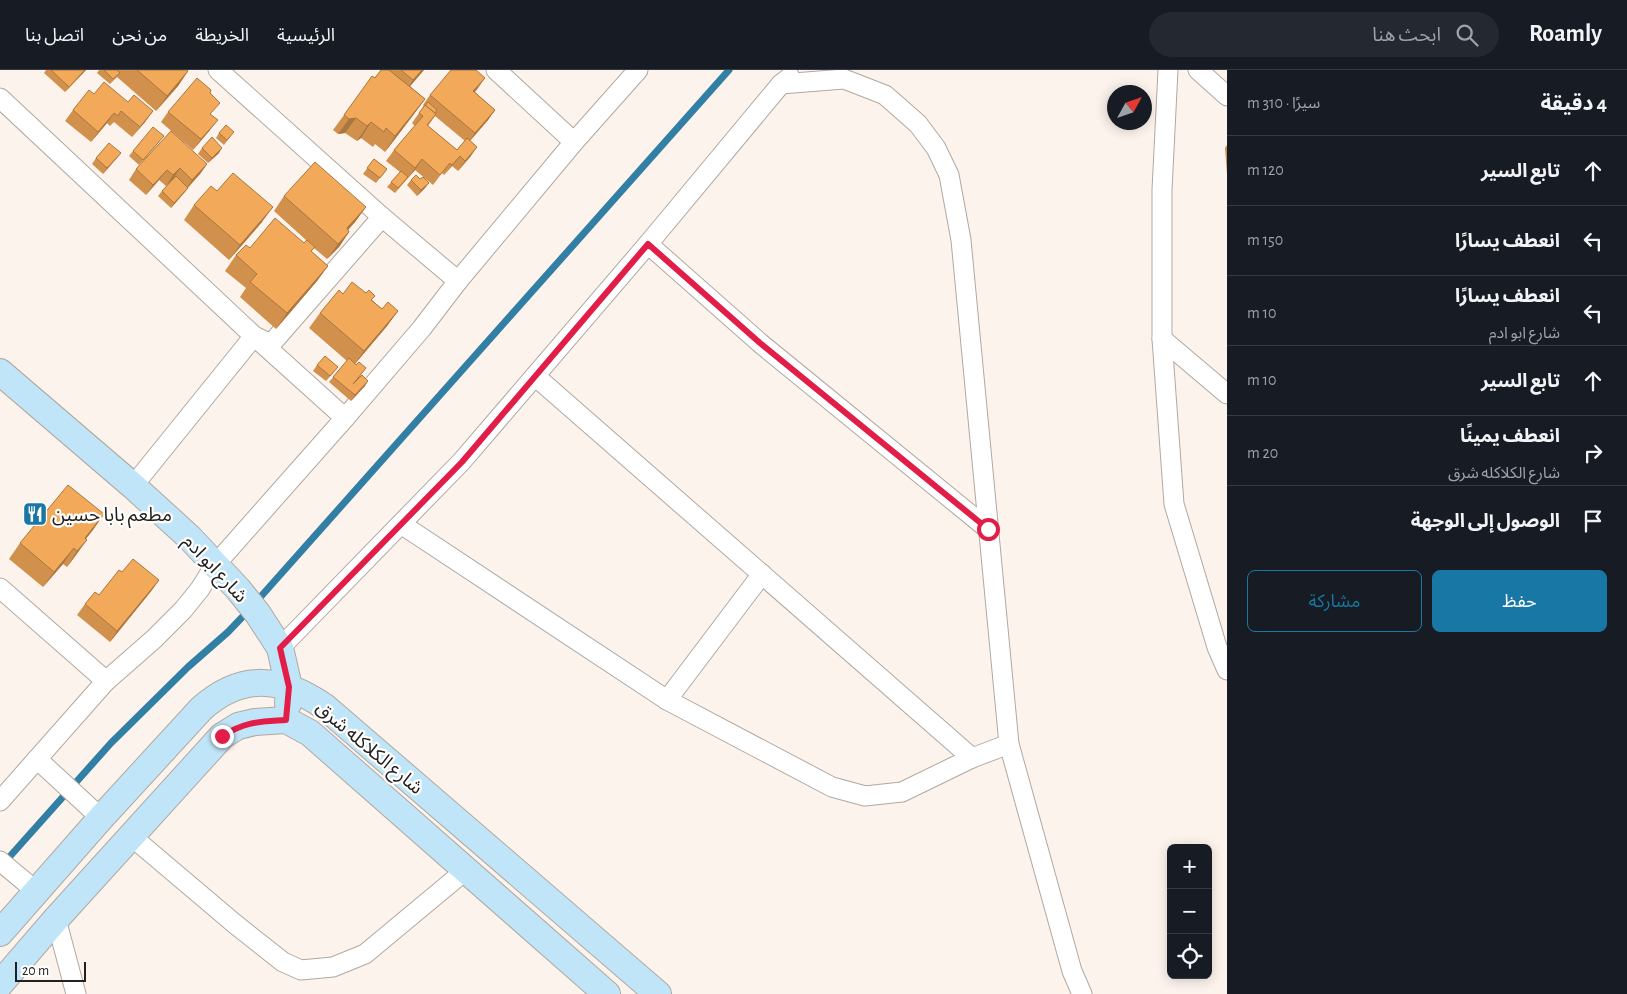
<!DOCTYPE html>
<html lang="ar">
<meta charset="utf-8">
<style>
:root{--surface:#171b24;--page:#242831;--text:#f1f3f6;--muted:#9ea1a6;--line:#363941;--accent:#1877a4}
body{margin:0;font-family:"Alegreya Sans","Noto Sans Arabic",sans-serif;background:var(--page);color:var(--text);direction:rtl}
.controls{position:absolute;right:15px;bottom:15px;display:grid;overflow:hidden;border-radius:8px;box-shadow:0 2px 12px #0003}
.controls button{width:45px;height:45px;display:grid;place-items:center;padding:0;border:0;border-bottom:1px solid var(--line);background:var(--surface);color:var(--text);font:25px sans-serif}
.compass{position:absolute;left:1107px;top:15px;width:45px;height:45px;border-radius:50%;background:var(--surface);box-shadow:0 2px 12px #0003;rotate:50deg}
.scale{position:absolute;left:15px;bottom:12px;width:71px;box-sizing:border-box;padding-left:5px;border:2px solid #23201e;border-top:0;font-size:14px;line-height:18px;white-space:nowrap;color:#23201e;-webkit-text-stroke:4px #fff;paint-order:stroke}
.stop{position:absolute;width:15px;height:15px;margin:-11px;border:4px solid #e11d48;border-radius:50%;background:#fff}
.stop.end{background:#e11d48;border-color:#fff;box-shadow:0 1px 5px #0008}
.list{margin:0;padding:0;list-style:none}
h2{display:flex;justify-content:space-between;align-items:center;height:65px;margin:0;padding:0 20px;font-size:21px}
h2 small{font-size:16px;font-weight:400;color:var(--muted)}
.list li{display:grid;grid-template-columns:32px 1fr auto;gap:15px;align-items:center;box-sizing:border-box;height:70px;padding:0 20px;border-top:1px solid var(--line)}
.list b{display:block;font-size:19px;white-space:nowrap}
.list p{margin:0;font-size:16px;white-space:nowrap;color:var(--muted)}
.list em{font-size:16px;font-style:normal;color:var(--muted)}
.actions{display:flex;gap:10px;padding:15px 20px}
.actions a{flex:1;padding:11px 0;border:1px solid var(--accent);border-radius:8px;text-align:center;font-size:18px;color:var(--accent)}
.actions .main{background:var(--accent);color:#fff}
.icon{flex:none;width:28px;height:28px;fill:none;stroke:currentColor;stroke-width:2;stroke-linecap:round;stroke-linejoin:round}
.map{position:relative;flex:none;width:1227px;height:924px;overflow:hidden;direction:ltr}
header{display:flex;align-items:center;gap:30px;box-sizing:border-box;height:70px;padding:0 25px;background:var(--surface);border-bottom:1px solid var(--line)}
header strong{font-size:24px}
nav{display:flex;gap:28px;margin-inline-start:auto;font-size:18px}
.search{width:350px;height:45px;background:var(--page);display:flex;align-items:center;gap:12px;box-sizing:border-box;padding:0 18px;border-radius:28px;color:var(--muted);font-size:19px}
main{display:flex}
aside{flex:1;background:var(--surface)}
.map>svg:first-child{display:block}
</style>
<header>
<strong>Roamly</strong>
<div class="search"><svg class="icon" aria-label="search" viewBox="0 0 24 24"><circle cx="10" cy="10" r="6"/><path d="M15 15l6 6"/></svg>ابحث هنا</div>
<nav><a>الرئيسية</a><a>الخريطة</a><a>من نحن</a><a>اتصل بنا</a></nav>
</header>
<main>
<aside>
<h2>4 دقيقة<small>سيرًا · 310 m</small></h2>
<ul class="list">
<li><svg class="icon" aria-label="ahead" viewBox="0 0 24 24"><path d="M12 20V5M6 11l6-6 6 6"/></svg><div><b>تابع السير</b></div><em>120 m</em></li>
<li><svg class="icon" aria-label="left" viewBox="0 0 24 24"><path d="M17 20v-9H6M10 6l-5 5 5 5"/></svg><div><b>انعطف يسارًا</b></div><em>150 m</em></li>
<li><svg class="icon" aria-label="left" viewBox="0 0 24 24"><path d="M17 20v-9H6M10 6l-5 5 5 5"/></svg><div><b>انعطف يسارًا</b><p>شارع ابو ادم</p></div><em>10 m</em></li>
<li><svg class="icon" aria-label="ahead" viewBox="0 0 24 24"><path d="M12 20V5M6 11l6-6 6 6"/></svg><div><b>تابع السير</b></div><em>10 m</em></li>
<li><svg class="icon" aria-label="right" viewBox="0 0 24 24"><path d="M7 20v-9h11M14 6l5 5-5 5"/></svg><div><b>انعطف يمينًا</b><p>شارع الكلاكله شرق</p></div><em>20 m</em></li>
<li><svg class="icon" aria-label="arrive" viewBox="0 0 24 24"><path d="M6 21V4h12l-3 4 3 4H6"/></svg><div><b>الوصول إلى الوجهة</b></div></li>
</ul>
<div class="actions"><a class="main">حفظ</a><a>مشاركة</a></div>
</aside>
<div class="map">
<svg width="1227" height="924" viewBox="0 0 1227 924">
<rect width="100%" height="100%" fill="#fcf4ec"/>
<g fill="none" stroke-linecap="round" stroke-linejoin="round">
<g stroke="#327fa6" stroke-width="7">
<polyline points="256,532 729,0"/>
<polyline points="4,793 111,673 188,597 228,562 249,540"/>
</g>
<defs>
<g id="street">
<polyline points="218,0 382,147 458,211"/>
<polyline points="496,0 574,72"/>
<polyline points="1168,0 1162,120 1162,269 1174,434 1217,577 1227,600"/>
<polyline points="1198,0 1227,26"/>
<polyline points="781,14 844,9 885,25 918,54 936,78 949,105 961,170 1009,674 1072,901 1082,924"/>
<polyline points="0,28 254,266 345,348"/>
<polyline points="648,174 760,273 988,459"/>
<polyline points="1162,269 1227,324"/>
<polyline points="535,306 972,688"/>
<polyline points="133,416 254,266 271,274 382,147"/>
<polyline points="401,454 667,630 832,717 865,726 902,722 972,688 1009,674"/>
<polyline points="0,518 106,611"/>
<polyline points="280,578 462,391 648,174 781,14 790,7"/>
<polyline points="667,630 762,504"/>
<polyline points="37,689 101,748"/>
<polyline points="0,731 106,611 154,569 183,540 200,519 215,495 345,348 422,258 458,211 574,72 638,0"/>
<polyline points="131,766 235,854 283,892 301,900 333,897 365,884 466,800"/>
<polyline points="0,791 36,821"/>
<polyline points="56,849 76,924"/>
</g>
<g id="secondary">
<polyline points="0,302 133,416 189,467 238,519 258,544 280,578 289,617 288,634"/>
<path d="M 0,863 L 101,748 L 201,639 C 242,602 282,607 325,637 L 658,924"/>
<polyline points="0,914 56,849 222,666 238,656 255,652 286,650 310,663 607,924"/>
</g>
</defs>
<use href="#street" stroke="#b0a8a1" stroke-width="21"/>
<use href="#secondary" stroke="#b0a8a1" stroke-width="28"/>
<use href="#street" stroke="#fff" stroke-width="19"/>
<use href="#secondary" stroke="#c1e5f8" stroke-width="26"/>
</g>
<g fill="#d1914d" fill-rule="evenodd">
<polygon points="46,0 86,0 65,22 44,3"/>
<polygon points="99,0 187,0 188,1 178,16 156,41 117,7 110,14 97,3"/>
<polygon points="381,0 424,0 410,16 425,29 414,44 385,82 375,74 373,77 361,68 357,71 345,63 338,64 333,60 344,45"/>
<path d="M 478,18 L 475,22 L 495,40 L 488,50 L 470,71 L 477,77 L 470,87 L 458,101 L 452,96 L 444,105 L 442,103 L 433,115 L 415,100 L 395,123 L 387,117 L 400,102 L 386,91 L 394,80 L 415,56 L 412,53 L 424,36 L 423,35 L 430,25 ZM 435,46 L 465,71 L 457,80 L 428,56 Z"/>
<polygon points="210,23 211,45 210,60 193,80 161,52 168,42"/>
<polygon points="94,24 128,32 153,41 145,52 132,67 114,52 110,56 107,53 91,72 65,51 73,40"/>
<polygon points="219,63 230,67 224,75 216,68"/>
<polygon points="160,71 139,95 129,86 133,81"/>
<polygon points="1227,75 1227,104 1225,78"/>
<polygon points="202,78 219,83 208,93 198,84"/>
<polygon points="121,83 103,104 92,94 96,88"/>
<polygon points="374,89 387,99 376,113 363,104"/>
<polygon points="207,94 200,104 188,118 184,123 171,138 158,126 162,121 173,109 166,116 159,110 146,125 129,110 136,99"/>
<polygon points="420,109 429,113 425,118 417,126 407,115 411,110"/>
<polygon points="217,121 262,152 229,190 184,150 194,135"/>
<polygon points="284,126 366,137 355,152 348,160 349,162 339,177 327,189 314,178 311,182 328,196 317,211 276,259 240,227 246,218 225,201 236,185 250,178 304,173 306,170 274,141"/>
<polygon points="343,224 372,230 382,239 398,241 387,256 355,294 362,303 357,310 365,316 351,331 329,312 347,291 309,258 320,243"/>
<polygon points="317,295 334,302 326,311 313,301"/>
<polygon points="104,444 86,469 76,485 67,497 63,494 43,517 9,489 20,473"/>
<polygon points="122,502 159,510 152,520 110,572 77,545 85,534 99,525"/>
</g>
<g fill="#aa763f">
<polygon points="85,0 86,0 65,22 69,17"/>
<polygon points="422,0 424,0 406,21 413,10"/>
<polygon points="188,1 178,16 156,41 167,26"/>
<polygon points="485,8 478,18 466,32 473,21"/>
<polygon points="425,29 414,44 385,82 395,66"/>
<polygon points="495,40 488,50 468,73 475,63"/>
<polygon points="153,41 145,52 132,67 140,57"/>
<polygon points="114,43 107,53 91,72 98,62"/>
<polygon points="356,48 345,63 338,64 349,49"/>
<polygon points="218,50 210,60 193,80 201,69"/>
<polygon points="371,52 361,68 357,71 367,56"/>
<polygon points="477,77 470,87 458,101 465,91"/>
<polygon points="222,78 219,83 208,93 212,88"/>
<polygon points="121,83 117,88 103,104 107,98"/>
<polygon points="460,86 452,96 444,105 452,95"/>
<polygon points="422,89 415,100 407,109 415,98"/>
<polygon points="207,94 200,104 185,120 192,110"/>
<polygon points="180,98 173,109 166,116 173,105"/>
<polygon points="167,100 159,110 146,125 153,115"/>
<polygon points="429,113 425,118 417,126 421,120"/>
<polygon points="188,118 184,123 171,138 174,133"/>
<polygon points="273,137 262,152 229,190 240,175"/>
<polygon points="366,137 355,152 336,173 347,158"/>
<polygon points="349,162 339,177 327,189 338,174"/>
<polygon points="328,196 317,211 276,259 287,243"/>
<polygon points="398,241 387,256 353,296 364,281"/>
<polygon points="368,311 365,316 351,331 355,325"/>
<polygon points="104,444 93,460 74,483 85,468"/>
<polygon points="87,470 76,485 67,497 77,481"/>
<polygon points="74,478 63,494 43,517 54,502"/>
<polygon points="159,510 152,520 110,572 117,561"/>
</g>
<g fill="#f3a95a" stroke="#aa763f">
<polygon points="51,0 85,0 69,17"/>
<polygon points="104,0 117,0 120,3 113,9"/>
<polygon points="137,0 187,0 188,1 167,26"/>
<polygon points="381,0 389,0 425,29 395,66 386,58 384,62 371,52 367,56 356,48 349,49 344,45 372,6 375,8"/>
<polygon points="401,0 422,0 413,10"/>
<polygon points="451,0 476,0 485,8 473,21 495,40 475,63 430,25"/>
<polygon points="197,8 211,20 210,23 220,33 210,44 218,50 201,69 168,42"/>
<polygon points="104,12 128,32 134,25 153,41 140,57 121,41 118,46 114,43 98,62 73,40 89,20 94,24"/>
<polygon points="428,32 437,40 435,43 425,35 423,38"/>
<polygon points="425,35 436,44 427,55 457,80 467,68 477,77 465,91 460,86 452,95 450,93 440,105 422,89 415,98 394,80 423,46 419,43"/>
<polygon points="226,55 234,62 227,70 219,63"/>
<polygon points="153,57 164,66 143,90 133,81"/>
<polygon points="171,61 207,94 192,110 180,98 173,105 167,100 153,115 136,99"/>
<polygon points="212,67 222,78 212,88 202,78"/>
<polygon points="109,73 121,83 107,98 96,88"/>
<polygon points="374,89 387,99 380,108 367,98"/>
<polygon points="315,92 366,137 347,158 349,162 338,174 284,126"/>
<polygon points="401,101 408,107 398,118 391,112"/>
<polygon points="233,103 273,137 240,175 194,135 211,116 217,121"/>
<polygon points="416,105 420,109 423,107 429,113 421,120 411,110"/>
<polygon points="176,106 188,118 174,133 162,121"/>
<polygon points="275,148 304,173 307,170 315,177 311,181 328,196 287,243 250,212 257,204 236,185 246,175 250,178"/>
<polygon points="352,212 366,223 369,220 375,226 371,230 382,239 388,232 398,241 364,281 320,243 339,220 343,224"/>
<polygon points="325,286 338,297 330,306 317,295"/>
<polygon points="349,288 356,295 359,292 366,298 353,314 362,305 368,311 355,325 333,307"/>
<polygon points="68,415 104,444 85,468 87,470 77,481 74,478 54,502 20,473"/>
<polygon points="133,489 159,510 117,561 85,534 95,522 99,525 119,500 122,502"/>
</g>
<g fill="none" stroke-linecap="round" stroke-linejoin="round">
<path stroke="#e11d48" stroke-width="6" d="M 222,666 C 247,651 258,652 286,650 L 289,617 L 280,578 L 462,392 L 648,174 L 760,273 L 988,459"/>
</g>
<defs>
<symbol id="restaurant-square" viewBox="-11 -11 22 22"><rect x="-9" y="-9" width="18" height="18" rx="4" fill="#1877a4" stroke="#fff"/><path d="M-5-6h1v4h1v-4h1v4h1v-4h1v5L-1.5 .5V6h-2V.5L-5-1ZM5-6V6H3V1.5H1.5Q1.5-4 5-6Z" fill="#fff"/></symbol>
</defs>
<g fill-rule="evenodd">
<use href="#restaurant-square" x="21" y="430" width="28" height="28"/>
</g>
<g text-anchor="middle" stroke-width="4.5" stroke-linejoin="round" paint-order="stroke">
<g font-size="19" fill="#23201e" stroke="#fff" text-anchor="start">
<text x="52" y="451">مطعم بابا حسين</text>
</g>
<g font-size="19" fill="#23201e" stroke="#fff">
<text transform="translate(216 498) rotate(47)" y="7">شارع ابو ادم</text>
<text transform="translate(370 677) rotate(40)" y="7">شارع الكلاكله شرق</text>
</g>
</g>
</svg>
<div class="controls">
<button>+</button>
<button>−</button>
<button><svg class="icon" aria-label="locate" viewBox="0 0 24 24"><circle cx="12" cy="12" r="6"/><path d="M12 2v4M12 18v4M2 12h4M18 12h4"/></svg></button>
</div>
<svg class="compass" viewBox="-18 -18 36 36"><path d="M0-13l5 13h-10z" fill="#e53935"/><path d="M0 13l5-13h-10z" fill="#9ea1a6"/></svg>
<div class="scale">20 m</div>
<div class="stop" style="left:988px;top:459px"></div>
<div class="stop end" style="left:222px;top:666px"></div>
</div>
</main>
